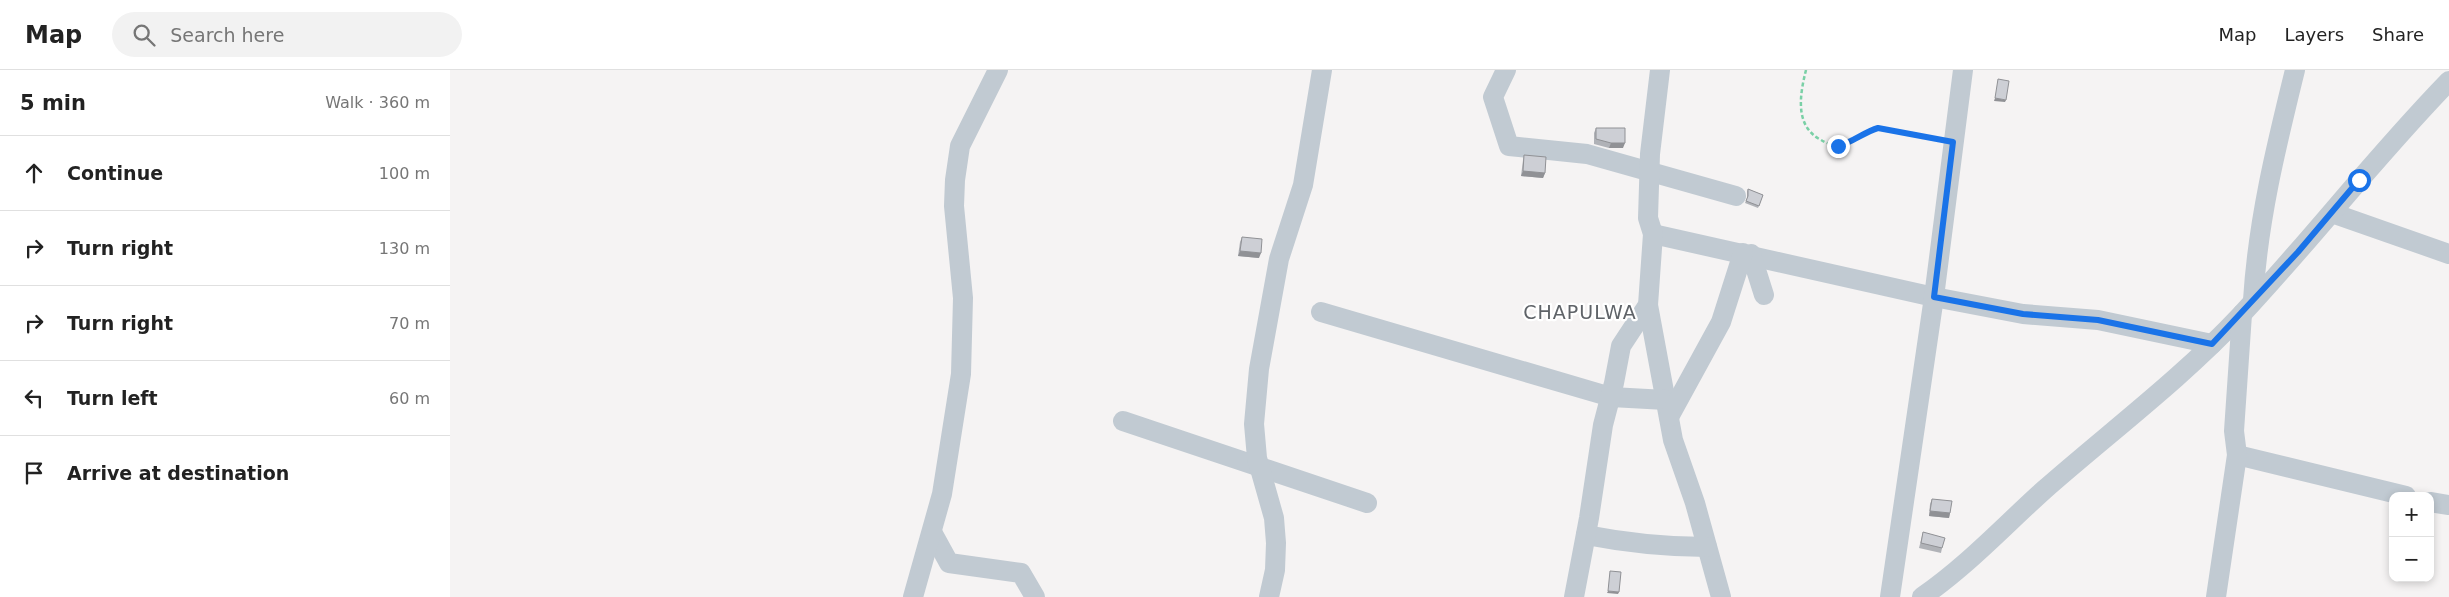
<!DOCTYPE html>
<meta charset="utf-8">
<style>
:root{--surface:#fff;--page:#f2f2f2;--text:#222;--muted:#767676;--line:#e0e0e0}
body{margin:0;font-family:"DejaVu Sans",sans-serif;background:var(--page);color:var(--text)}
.controls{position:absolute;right:15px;bottom:15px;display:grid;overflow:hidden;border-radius:10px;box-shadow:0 2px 8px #0003}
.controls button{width:45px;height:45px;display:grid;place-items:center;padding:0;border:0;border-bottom:1px solid var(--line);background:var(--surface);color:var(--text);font:25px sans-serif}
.stop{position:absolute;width:15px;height:15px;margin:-11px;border:4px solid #1a73e8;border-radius:50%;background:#fff}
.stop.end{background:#1a73e8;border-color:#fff;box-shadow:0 1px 5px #0008}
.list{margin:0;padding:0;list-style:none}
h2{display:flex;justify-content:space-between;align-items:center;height:65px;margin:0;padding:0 20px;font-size:21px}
h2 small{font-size:16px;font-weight:400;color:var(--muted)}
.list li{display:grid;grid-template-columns:32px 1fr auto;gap:15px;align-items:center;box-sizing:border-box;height:75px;padding:0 20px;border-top:1px solid var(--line)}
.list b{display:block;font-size:19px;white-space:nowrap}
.list em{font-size:16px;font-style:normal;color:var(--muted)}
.icon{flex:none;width:28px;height:28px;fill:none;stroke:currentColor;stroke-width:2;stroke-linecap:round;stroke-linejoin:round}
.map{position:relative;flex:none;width:1999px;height:527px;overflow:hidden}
header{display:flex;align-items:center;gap:30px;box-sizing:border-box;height:70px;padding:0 25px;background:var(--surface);border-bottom:1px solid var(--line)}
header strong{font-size:24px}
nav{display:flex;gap:28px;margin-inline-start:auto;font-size:18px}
.search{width:350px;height:45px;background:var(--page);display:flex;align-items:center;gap:12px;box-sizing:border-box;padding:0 18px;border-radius:28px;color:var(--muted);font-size:19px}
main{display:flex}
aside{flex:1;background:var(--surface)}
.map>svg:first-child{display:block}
</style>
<header>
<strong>Map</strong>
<div class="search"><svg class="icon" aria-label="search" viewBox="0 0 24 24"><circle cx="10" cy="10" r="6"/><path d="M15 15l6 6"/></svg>Search here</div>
<nav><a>Map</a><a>Layers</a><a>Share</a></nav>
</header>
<main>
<aside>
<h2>5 min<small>Walk · 360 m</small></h2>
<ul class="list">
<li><svg class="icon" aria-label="ahead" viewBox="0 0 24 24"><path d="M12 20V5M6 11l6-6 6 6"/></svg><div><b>Continue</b></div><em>100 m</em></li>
<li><svg class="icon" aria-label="right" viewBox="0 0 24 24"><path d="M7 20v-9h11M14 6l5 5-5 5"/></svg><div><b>Turn right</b></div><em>130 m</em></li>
<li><svg class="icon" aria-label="right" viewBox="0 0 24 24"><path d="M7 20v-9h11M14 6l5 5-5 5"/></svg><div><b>Turn right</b></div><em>70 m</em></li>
<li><svg class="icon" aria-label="left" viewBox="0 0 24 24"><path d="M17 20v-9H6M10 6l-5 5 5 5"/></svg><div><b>Turn left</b></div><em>60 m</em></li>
<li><svg class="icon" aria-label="arrive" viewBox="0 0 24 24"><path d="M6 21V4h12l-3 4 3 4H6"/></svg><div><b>Arrive at destination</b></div></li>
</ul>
</aside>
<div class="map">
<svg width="1999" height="527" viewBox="0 0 1999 527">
<rect width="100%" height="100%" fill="#f5f3f3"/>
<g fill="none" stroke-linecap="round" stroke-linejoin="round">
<path stroke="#7ad0a6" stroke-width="2.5" stroke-dasharray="4 2.5" stroke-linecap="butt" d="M 1356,0 C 1350,24 1344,56 1371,70 C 1376,73 1383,76 1389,76 C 1403,75 1415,62 1428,58 L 1489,70"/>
<g stroke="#c1cad2" stroke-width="20">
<polyline points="1056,0 1043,27 1059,76 1137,84 1286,126"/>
<polyline points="1882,143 1999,184"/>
<polyline points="1203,164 1484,227 1573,244 1648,250 1762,274"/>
<polyline points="1301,184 1314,225"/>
<path d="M 1803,230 C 1808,150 1826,77 1845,0"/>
<polyline points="1198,235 1223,370 1245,433 1271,527"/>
<polyline points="871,242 1161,327 1216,330"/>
<polyline points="1219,347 1271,252 1293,183"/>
<polyline points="673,351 917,433"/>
<polyline points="1787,385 1956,426"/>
<polyline points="1980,432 1999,435"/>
<polyline points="482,462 499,493 571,503 585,527"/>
<path d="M 1136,465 C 1177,473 1216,477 1257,477"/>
<polyline points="463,527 492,424 511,304 513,228 504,136 505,110 510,76 548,0"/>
<polyline points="819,527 825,500 826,473 824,448 807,388 804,354 809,299 829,189 853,115 872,0"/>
<polyline points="1124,527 1139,448 1153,355 1164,313 1171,276 1198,235 1203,164 1198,148 1200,84 1210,0"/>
<polyline points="1440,527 1484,227 1513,0"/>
<path d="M 1472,527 C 1517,496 1554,456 1594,420 C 1660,362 1731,309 1791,245 C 1862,169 1926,86 1999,11"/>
<polyline points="1766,527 1787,385 1784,361 1792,244"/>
</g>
</g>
<g fill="#b0b2b7">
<polygon points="1146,58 1173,78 1159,78 1144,74 1144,63"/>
<polygon points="1074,85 1095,103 1093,108 1071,106 1073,90"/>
<polygon points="1298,119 1313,125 1308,138 1295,133 1297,128 1297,121"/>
<polygon points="792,167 809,188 788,186 790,172"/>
<polygon points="1482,429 1500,443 1499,448 1479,446 1480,434"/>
<polygon points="1473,462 1492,478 1491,483 1469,478"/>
</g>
<g fill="#909195">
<polygon points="1545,28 1556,30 1555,32 1544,31"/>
<polygon points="1161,73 1175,73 1173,78 1159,78"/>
<polygon points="1073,101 1095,103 1093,108 1071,106"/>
<polygon points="790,181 811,183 809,188 788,186"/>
<polygon points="1480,441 1500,443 1499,448 1479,446"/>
<polygon points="1158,521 1169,522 1168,524 1157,523"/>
</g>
<g fill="#cdcfd5" stroke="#909195">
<polygon points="1548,9 1559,11 1556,30 1545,28"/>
<polygon points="1146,58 1175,58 1175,73 1161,73 1146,69"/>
<polygon points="1074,85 1096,87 1095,103 1073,101"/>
<polygon points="1298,119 1313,125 1309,136 1296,131 1298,126"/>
<polygon points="792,167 812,169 811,183 790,181"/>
<polygon points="1482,429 1502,431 1500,443 1480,441"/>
<polygon points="1473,462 1495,468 1492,478 1471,473"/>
<polygon points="1160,501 1171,502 1169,522 1158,521"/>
</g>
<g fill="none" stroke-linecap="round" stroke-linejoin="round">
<path stroke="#1a73e8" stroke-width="6" d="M 1388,76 C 1402,73 1414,62 1428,58 L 1503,72 L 1484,227 L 1573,244 L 1648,250 L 1762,274 L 1848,182 L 1909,110"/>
</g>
<g text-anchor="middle" stroke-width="4.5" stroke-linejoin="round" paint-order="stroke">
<g font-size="19" letter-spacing="1" fill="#5f6368" stroke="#fff">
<text x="1130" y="249">CHAPULWA</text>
</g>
</g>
</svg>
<div class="controls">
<button>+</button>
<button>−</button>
</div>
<div class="stop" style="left:1909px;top:110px"></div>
<div class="stop end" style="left:1388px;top:76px"></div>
</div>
</main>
